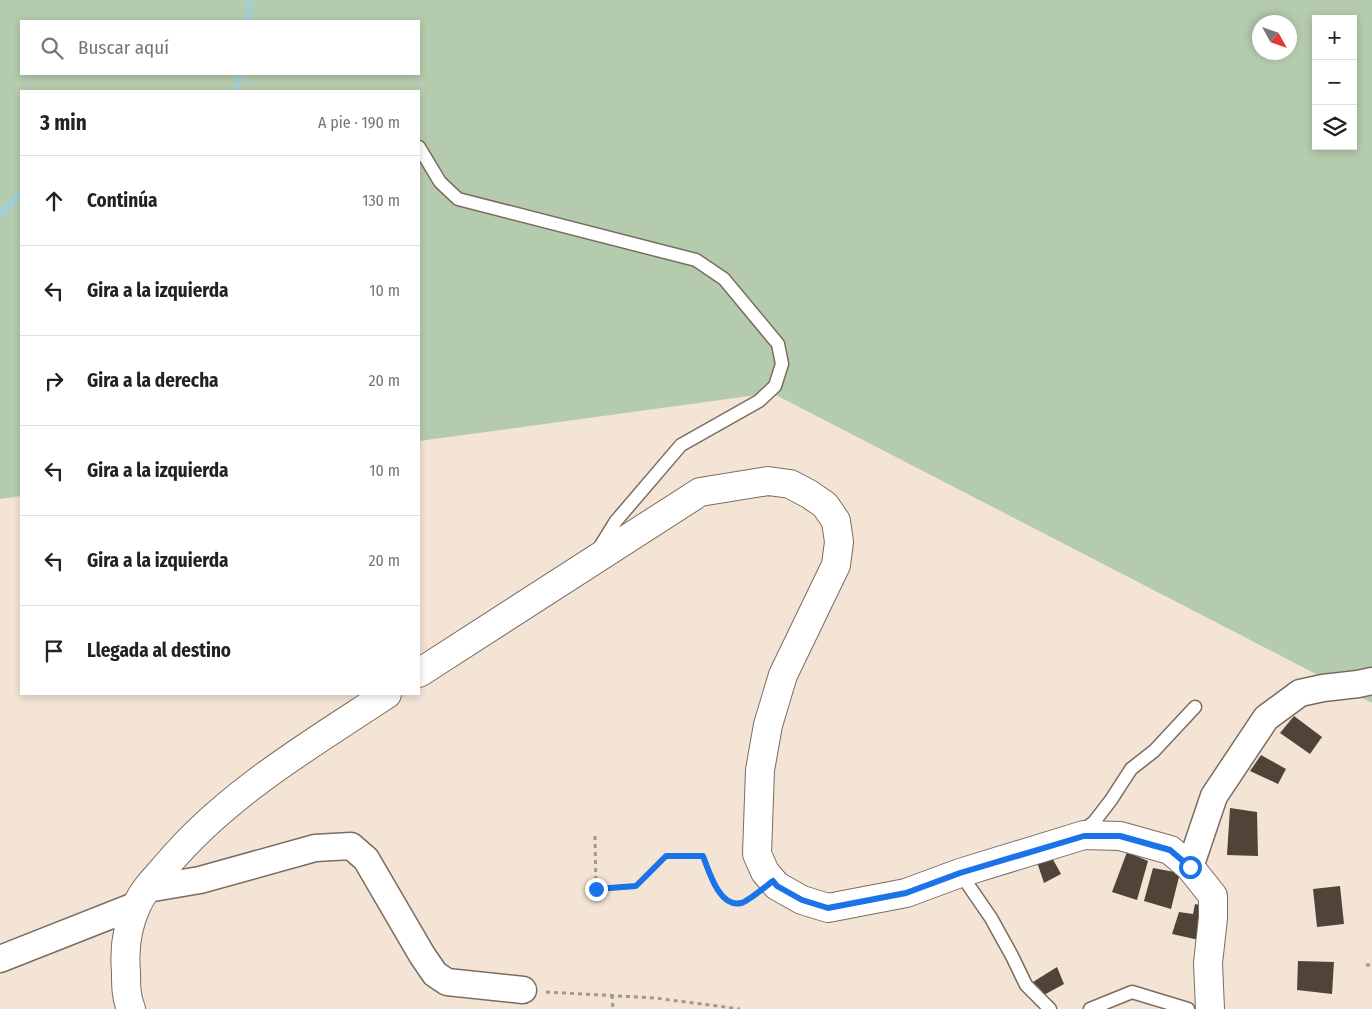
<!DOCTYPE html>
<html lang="es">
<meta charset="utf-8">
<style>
:root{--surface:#fff;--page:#f2f2f2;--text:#222;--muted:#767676;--line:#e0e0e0}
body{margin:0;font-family:"Fira Sans Condensed",sans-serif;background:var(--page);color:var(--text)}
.controls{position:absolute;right:15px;top:15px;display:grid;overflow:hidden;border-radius:0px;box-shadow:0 2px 8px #0003}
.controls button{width:45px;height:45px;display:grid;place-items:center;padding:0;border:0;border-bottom:1px solid var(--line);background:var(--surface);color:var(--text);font:25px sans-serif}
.compass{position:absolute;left:1252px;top:15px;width:45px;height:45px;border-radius:50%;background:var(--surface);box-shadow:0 2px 8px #0003;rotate:130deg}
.stop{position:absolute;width:15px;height:15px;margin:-11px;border:4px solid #1a73e8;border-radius:50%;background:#fff}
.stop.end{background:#1a73e8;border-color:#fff;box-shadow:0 1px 5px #0008}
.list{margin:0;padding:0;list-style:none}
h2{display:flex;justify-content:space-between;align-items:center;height:65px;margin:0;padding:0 20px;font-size:21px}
h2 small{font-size:16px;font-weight:400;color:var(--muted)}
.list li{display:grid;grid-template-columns:32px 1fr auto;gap:15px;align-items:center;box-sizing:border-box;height:90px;padding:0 20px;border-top:1px solid var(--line)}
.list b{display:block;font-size:19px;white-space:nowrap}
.list em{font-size:16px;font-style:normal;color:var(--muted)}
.icon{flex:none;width:28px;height:28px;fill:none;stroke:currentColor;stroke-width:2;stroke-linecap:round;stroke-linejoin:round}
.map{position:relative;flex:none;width:1372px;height:1009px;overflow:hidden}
.search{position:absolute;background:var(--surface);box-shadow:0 2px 8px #0003;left:20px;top:20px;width:400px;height:55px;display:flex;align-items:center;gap:12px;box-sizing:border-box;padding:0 18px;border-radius:0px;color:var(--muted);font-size:19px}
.panel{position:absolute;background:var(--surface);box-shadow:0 2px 8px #0003;left:20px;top:90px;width:400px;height:605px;border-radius:0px}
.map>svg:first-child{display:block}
</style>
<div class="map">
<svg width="1372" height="1009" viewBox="0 0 1372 1009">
<rect width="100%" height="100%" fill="#f4e4d6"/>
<path fill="#b5cbad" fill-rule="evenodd" d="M 0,0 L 1372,0 L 1372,703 L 772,393 L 419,441 L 419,91 L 21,91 L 21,496 L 0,499 ZM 1316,19 L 1353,19 L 1353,146 L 1316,146 ZM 21,21 L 419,21 L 419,74 L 21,74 ZM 1260,22 L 1290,22 L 1290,52 L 1260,52 Z"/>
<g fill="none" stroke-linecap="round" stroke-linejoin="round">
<g stroke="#a3cfd4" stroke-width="7">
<polyline points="248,21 250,0"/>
<polyline points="236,91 240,74"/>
<polyline points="0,214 21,193"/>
</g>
</g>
<g fill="#504338">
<polygon points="1294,716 1322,737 1310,754 1280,733"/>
<polygon points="1261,755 1286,769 1278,784 1250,771"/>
<polygon points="1230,808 1257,812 1258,856 1227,855"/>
<polygon points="1127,852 1148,861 1137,900 1112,892"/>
<polygon points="1050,854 1061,874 1044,883 1036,859"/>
<polygon points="1153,868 1180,873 1171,909 1144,901"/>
<polygon points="1340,886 1344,924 1317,927 1313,889"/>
<polygon points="1195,904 1212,908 1208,942 1172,934 1179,912 1193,914"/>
<polygon points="1298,961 1334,962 1332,994 1297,990"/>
<polygon points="1057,967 1064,984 1042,996 1033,982"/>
</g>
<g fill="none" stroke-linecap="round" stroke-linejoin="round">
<defs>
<g id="lane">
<polyline points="419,147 440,182 458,199 696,260 724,279 778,344 782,364 775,386 759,401 681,445 616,521 598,550"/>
<polyline points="1081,832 1094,822 1111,800 1131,769 1154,751 1195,707"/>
<polyline points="960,873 991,918 1012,956 1026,985 1050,1009"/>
<polyline points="1090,1009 1132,992 1188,1009"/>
</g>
<g id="street">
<polyline points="1190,867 1214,796 1266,718 1300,693 1323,688 1358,684 1372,681"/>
<polyline points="147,889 200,880 315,848 351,846 366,859 422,955 435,974 447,982 523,990"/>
<polyline points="0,959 137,905"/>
</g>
<g id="secondary">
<polyline points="419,673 700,492 768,481 790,484 809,494 825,505 836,521 839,542 836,565 783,675 768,725 760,770 757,854 765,872 777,886 802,900 828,908 906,893 960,873 1084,835 1120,836 1170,850 1190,867 1213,896 1213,918 1208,963 1210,1009"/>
<path d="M 131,1009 C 126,997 126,985 126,972 C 124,949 127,926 137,905 C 143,890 156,878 166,866 C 226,794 310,745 387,694"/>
</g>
</defs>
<use href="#lane" stroke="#7a6c60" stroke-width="15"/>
<use href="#street" stroke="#7a6c60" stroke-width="29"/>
<use href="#secondary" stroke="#7a6c60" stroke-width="30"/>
<g stroke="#a4988d" stroke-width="3" stroke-dasharray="4 4" stroke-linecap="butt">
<path d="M 595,836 L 596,889 L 636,886 L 666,856 L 703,856 C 709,870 720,911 742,903 C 745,901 749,898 752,896"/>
<polyline points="1366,965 1372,965"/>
<polyline points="546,992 655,998 740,1009"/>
<polyline points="612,995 613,1009"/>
</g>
<use href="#lane" stroke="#fff" stroke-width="12"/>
<use href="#street" stroke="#fff" stroke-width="26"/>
<use href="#secondary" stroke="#fff" stroke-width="28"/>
</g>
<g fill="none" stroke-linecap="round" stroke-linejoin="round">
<path stroke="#1a73e8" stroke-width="6" d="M 596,889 L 636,886 L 666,856 L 703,856 C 709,871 719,908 741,903 C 747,902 766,886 773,881 L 777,886 L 802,900 L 828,908 L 906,893 L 960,873 L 1084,836 L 1120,836 L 1170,850 L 1190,867"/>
</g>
</svg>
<div class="controls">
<button>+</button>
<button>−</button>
<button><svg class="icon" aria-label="layers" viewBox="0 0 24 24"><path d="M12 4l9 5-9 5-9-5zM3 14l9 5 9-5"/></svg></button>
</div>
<svg class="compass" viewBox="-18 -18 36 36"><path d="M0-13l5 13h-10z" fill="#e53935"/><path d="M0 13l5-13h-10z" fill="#767676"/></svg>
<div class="stop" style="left:1190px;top:867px"></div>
<div class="stop end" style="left:596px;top:889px"></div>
<div class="search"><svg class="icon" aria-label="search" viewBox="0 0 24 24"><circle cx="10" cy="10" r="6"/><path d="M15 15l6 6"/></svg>Buscar aquí</div>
<section class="panel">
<h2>3 min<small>A pie · 190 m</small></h2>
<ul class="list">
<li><svg class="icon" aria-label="ahead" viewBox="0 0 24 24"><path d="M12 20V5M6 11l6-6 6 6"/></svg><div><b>Continúa</b></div><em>130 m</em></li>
<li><svg class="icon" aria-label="left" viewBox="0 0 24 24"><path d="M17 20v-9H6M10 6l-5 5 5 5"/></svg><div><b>Gira a la izquierda</b></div><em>10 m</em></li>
<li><svg class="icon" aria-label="right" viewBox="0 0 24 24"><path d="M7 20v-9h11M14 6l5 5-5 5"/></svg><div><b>Gira a la derecha</b></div><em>20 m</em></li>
<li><svg class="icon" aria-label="left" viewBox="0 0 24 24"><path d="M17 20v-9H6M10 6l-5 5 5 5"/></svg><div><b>Gira a la izquierda</b></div><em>10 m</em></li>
<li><svg class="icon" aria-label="left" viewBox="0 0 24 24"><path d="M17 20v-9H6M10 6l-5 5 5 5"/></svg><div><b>Gira a la izquierda</b></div><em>20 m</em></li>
<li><svg class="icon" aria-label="arrive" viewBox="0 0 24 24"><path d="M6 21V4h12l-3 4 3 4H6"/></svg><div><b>Llegada al destino</b></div></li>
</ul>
</section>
</div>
